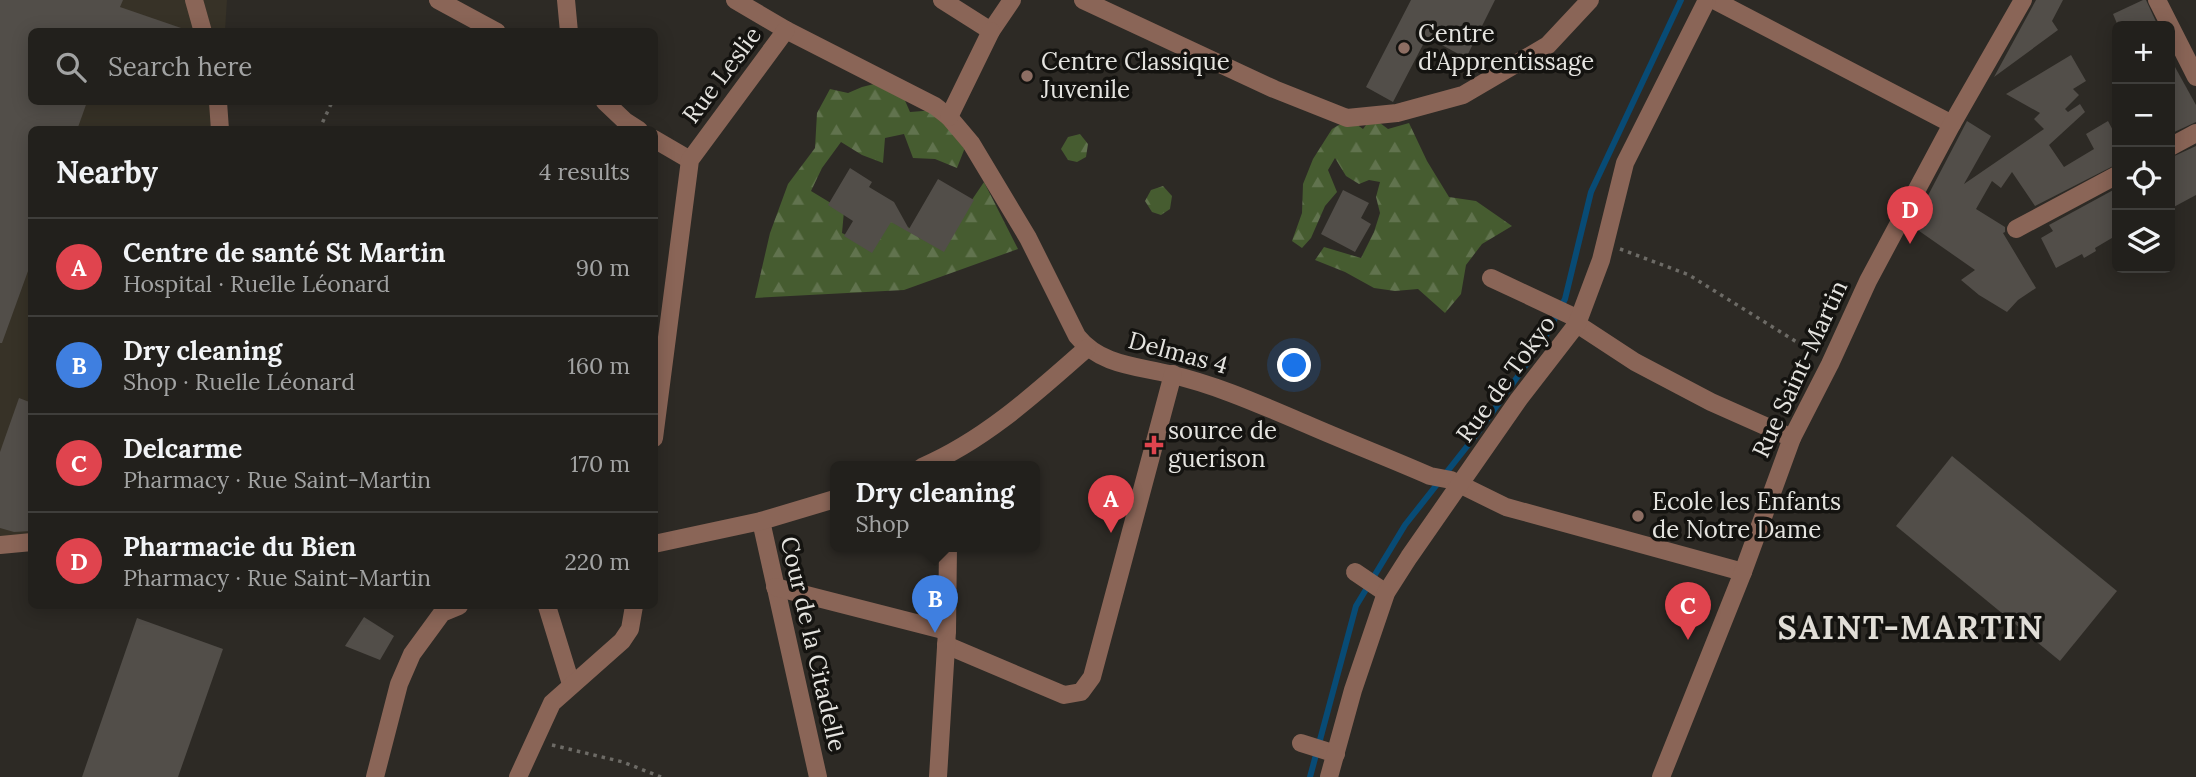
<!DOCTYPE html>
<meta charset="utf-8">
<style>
:root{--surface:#22201c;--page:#2e2d29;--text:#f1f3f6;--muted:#a2a3a3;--line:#3f3e3b;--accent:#d93025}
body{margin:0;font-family:Lora,serif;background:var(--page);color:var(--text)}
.controls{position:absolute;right:21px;top:21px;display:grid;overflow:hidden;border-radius:10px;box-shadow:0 4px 18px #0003}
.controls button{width:63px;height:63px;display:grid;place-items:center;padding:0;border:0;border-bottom:2px solid var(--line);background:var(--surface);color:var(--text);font:35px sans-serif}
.you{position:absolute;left:1295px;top:366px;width:24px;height:24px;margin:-18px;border:5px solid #fff;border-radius:50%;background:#1a73e8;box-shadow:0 0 0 10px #1a73e833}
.badge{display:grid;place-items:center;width:46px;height:46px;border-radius:50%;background:var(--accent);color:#fff;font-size:23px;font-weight:700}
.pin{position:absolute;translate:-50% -58px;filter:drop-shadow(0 2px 4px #0008)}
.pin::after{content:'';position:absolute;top:37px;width:24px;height:21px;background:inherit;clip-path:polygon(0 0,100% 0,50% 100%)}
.popup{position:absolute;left:830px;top:461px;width:210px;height:91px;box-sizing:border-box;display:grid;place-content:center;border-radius:10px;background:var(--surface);filter:drop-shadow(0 2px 5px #0005);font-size:23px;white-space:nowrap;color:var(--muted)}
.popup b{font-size:26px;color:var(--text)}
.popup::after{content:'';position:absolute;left:50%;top:100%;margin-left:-14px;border:14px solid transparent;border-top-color:var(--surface)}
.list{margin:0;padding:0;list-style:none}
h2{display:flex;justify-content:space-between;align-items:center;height:91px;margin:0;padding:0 28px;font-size:30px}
h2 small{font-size:23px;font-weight:400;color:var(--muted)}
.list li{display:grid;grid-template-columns:46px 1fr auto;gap:21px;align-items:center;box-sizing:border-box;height:98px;padding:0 28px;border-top:2px solid var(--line)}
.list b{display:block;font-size:26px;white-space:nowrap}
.list p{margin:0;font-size:23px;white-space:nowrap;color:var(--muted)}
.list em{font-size:23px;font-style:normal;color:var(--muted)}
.icon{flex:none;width:38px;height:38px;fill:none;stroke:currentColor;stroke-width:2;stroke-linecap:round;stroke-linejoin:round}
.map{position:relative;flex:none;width:2196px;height:777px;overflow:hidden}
.search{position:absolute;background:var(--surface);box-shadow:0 4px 18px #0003;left:28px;top:28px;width:630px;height:77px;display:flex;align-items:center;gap:18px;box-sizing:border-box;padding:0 24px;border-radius:10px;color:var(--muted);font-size:26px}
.panel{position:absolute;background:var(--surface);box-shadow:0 4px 18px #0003;left:28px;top:126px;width:630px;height:483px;border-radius:10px}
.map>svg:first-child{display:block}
</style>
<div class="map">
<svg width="2196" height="777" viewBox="0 0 2196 777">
<defs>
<pattern id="forest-firs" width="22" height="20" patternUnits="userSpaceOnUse" patternTransform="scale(1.75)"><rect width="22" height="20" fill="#465c30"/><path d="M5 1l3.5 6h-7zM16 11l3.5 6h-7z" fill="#61734e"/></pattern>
</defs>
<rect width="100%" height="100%" fill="#2d2a25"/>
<polygon fill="#373227" points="0,0 227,0 225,31 32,32 32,102 221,102 220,129 32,130 31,538 0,538"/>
<g fill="url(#forest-firs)">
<polygon points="882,82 903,96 910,112 936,110 966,145 957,168 935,159 913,158 904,134 885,138 883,163 862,155 841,142 822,168 811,191 844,211 842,233 858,241 881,214 942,244 984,182 1018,249 904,290 755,298 770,233 788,184 815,148 817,113 830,89 848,93 862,87"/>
<polygon points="1372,117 1388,129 1409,123 1427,161 1449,197 1476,201 1512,226 1482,244 1466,265 1461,294 1445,313 1418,289 1395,291 1374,288 1345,272 1315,260 1324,247 1361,258 1374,232 1380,213 1376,197 1380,182 1369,180 1359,184 1346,176 1335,158 1328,170 1337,192 1325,206 1311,238 1302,248 1292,241 1302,213 1303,184 1313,159 1332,129 1349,119 1363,129"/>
<polygon points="1080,134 1088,144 1086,157 1077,162 1068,160 1061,149 1068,137"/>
<polygon points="1163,186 1172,196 1170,209 1161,215 1152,212 1145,201 1151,190"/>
</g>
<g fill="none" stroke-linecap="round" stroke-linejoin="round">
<polyline stroke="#084b75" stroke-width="6" points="1310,777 1356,606 1405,525 1476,435 1543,341 1565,299 1591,192 1681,0"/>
</g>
<g fill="#524e49">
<polygon points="0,0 123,0 120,7 184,29 184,32 32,32 32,102 87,102 77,130 32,130 32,260 2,343 0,343"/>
<polygon points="1411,0 1495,0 1466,58 1427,37 1393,102 1366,87"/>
<polygon points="2036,0 2063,0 2052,21 2058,30 1994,77"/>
<polygon points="2143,0 2146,0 2158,26 2118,26 2113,14"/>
<polygon points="2071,55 2086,81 2073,89 2079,95 2065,109 2068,112 2080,104 2085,112 2049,145 2064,167 2094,149 2086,134 2108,121 2117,138 2117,164 2035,206 2012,172 2001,188 1992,181 1976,209 2005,227 2005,232 2003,233 2036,288 2018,300 2007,312 1979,295 1961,280 1975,270 1912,226 1967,121 1991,136 1964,184 2044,129 2034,119 2040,113 2006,94"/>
<polygon points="2170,58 2196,105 2196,122 2170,134"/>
<polygon points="2196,146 2196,195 2170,209 2170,158"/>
<polygon points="850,168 872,182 869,187 894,202 909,229 938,179 974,200 944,252 891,222 872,253 844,236 853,221 828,205"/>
<polygon points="2117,188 2117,235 2095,248 2096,251 2084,258 2082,254 2056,268 2041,238 2053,231 2049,225"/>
<polygon points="1343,190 1369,203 1361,218 1371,224 1355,252 1321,234"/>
<polygon points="19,398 32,403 32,528 31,531 14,532 0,528 0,452"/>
<polygon points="1952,456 2117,591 2060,661 1896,526"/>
<polygon points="364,617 394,636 380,660 345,646"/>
<polygon points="137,618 223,649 178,777 82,777"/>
</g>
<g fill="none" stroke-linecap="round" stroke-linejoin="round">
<g stroke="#6d6b66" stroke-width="3.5" stroke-dasharray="3.5 5" stroke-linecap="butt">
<polyline points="319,130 332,102"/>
<polyline points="1620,249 1689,275 1816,354"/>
<polyline points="552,745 623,762 661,777"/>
</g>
<g stroke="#8a6557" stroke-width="18">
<polyline points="194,0 203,32"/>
<polyline points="438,0 497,32"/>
<polyline points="566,0 569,32"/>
<path d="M 735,0 L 786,30 L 935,106 L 949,117 L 971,143 L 1028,238 L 1077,336 C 1100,365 1136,366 1169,374 C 1217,385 1261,405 1306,424 C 1347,442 1389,458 1430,476 L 1451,480 L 1506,507 L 1743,572"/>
<polyline points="942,0 991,31 1012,0"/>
<polyline points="1083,0 1274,89 1347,118 1397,113 1463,95 1548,45 1590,0"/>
<polyline points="1714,0 1952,124"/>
<polyline points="2157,0 2196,77"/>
<polyline points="218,102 220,130"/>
<polyline points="605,102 625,121 639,130"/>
<polyline points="949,117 991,31"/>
<polyline points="654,139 690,160"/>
<polyline points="2170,147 2196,133"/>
<polyline points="2016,229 2117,175"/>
<polyline points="1491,278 1572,316 1577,324 1635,362 1711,402 1792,438"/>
<polyline points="654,438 690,160 786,30"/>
<path d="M 922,467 C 985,440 1036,393 1087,348"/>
<polyline points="761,521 818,777"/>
<polyline points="654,544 761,521 835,499"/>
<polyline points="0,545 32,542"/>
<polyline points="1355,572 1386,593"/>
<polyline points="775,587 947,631"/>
<polyline points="547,606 571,684"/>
<polyline points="946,645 1064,695 1081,692 1092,677 1173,374"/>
<polyline points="1301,743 1336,754"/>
<polyline points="375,777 399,684 412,654 442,613 459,606"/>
<polyline points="518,777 552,703 622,641 630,629 634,606"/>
<polyline points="938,777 947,631 948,547"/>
<polyline points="1329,777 1353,690 1386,593 1409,557 1519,399 1577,324 1601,260 1625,163 1707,0"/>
<polyline points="1661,777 1743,572 1792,438 1830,364 1868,281 1952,124 2023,0"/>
</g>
</g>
<g fill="#8d6e63" stroke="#141310" stroke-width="2.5">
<circle cx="1404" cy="48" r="7"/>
<circle cx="1027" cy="76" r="7"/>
<circle cx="1638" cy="516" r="7"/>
</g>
<path fill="#e0444e" stroke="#141310" stroke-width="2.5" d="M1150.5 434.5h7v7h7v7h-7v7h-7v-7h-7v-7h7z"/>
<g text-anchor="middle" stroke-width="7" stroke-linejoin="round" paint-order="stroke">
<g font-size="24" fill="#e5e4e0" stroke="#141310" text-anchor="start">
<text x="1418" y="42">Centre<tspan x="1418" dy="28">d'Apprentissage</tspan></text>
<text x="1041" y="70">Centre Classique<tspan x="1041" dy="28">Juvenile</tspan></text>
<text x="1168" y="439">source de<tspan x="1168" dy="28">guerison</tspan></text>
<text x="1652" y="510">Ecole les Enfants<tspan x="1652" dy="28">de Notre Dame</tspan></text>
</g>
<g font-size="24" fill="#e5e4e0" stroke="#141310">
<text transform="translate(722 75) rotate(-53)" y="8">Rue Leslie</text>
<text transform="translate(1178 353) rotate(15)" y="8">Delmas 4</text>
<text transform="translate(1800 369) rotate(-65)" y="8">Rue Saint-Martin</text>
<text transform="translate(1506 379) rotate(-54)" y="8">Rue de Tokyo</text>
<text transform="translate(813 644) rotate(77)" y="8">Cour de la Citadelle</text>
</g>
<g font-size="32" font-weight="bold" letter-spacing="2" fill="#e1ded7" stroke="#141310">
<text x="1911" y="639">SAINT-MARTIN</text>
</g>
</g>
</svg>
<div class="controls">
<button>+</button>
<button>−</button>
<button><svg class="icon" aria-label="locate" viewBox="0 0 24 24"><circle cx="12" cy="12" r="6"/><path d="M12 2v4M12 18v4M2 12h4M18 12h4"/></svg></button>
<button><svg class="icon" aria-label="layers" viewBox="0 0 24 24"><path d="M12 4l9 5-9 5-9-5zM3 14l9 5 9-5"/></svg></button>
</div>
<div class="you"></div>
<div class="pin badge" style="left:1111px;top:533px;background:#e0444e">A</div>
<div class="pin badge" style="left:935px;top:633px;background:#3f7fe0">B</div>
<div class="popup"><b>Dry cleaning</b>Shop</div>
<div class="pin badge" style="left:1688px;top:640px;background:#e0444e">C</div>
<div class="pin badge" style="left:1910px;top:244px;background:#e0444e">D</div>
<div class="search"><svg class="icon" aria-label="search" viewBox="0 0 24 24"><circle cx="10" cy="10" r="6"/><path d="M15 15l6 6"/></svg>Search here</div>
<section class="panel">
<h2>Nearby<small>4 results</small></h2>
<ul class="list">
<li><span class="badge" style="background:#e0444e">A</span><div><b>Centre de santé St Martin</b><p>Hospital · Ruelle Léonard</p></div><em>90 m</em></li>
<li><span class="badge" style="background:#3f7fe0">B</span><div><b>Dry cleaning</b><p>Shop · Ruelle Léonard</p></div><em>160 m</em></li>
<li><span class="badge" style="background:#e0444e">C</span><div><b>Delcarme</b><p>Pharmacy · Rue Saint-Martin</p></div><em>170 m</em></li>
<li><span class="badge" style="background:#e0444e">D</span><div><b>Pharmacie du Bien</b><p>Pharmacy · Rue Saint-Martin</p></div><em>220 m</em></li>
</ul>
</section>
</div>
